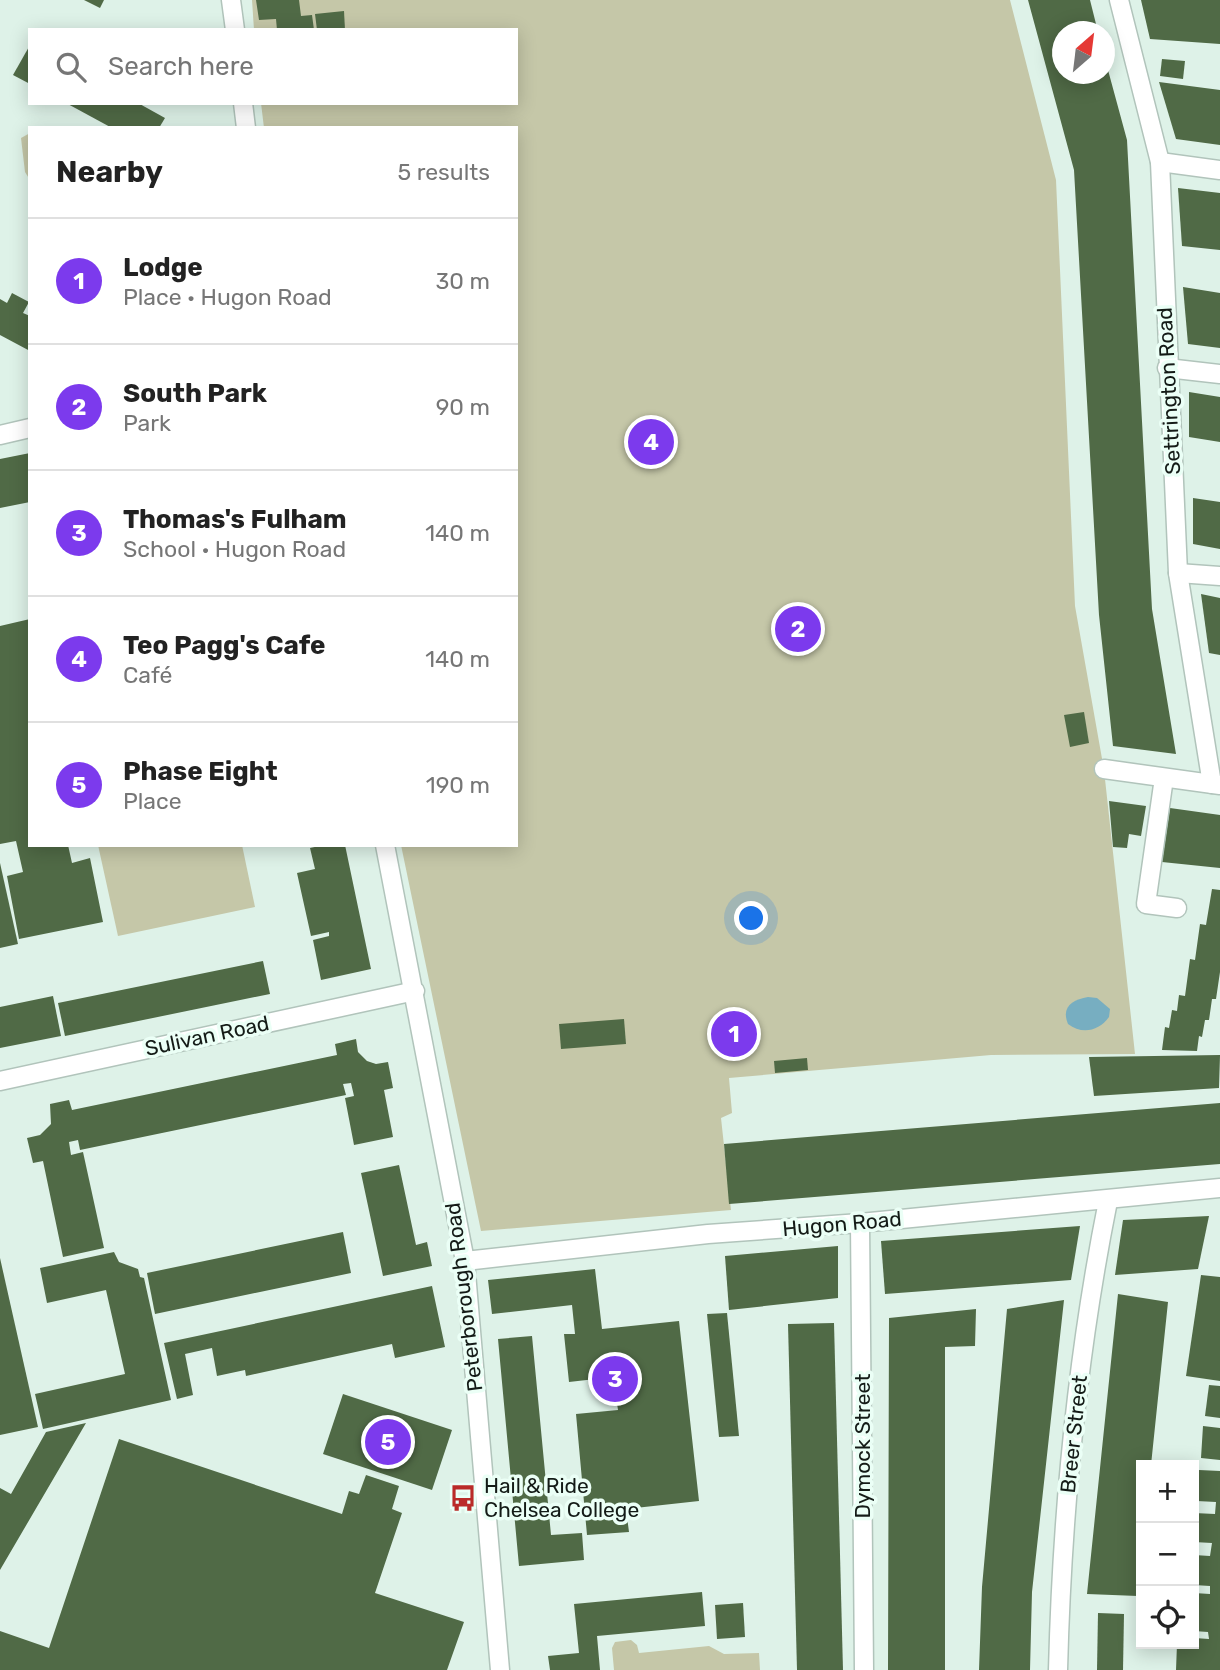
<!DOCTYPE html>
<meta charset="utf-8">
<style>
:root{--surface:#fff;--page:#f2f2f2;--text:#222;--muted:#767676;--line:#e0e0e0;--accent:#7c3aed}
body{margin:0;font-family:Rubik,sans-serif;background:var(--page);color:var(--text)}
.controls{position:absolute;right:21px;bottom:21px;display:grid;overflow:hidden;border-radius:0px;box-shadow:0 4px 18px #0003}
.controls button{width:63px;height:63px;display:grid;place-items:center;padding:0;border:0;border-bottom:2px solid var(--line);background:var(--surface);color:var(--text);font:35px sans-serif}
.compass{position:absolute;left:1052px;top:21px;width:63px;height:63px;border-radius:50%;background:var(--surface);box-shadow:0 4px 18px #0003;rotate:28deg}
.you{position:absolute;left:752px;top:919px;width:24px;height:24px;margin:-18px;border:5px solid #fff;border-radius:50%;background:#1a73e8;box-shadow:0 0 0 10px #1a73e833}
.badge{display:grid;place-items:center;width:46px;height:46px;border-radius:50%;background:var(--accent);color:#fff;font-size:23px;font-weight:700}
.pin{position:absolute;translate:-50% -50%;border:4px solid #fff;box-shadow:0 2px 7px #0006}
.list{margin:0;padding:0;list-style:none}
h2{display:flex;justify-content:space-between;align-items:center;height:91px;margin:0;padding:0 28px;font-size:30px}
h2 small{font-size:23px;font-weight:400;color:var(--muted)}
.list li{display:grid;grid-template-columns:46px 1fr auto;gap:21px;align-items:center;box-sizing:border-box;height:126px;padding:0 28px;border-top:2px solid var(--line)}
.list b{display:block;font-size:26px;white-space:nowrap}
.list p{margin:0;font-size:23px;white-space:nowrap;color:var(--muted)}
.list em{font-size:23px;font-style:normal;color:var(--muted)}
.icon{flex:none;width:38px;height:38px;fill:none;stroke:currentColor;stroke-width:2;stroke-linecap:round;stroke-linejoin:round}
.map{position:relative;flex:none;width:1220px;height:1670px;overflow:hidden}
.search{position:absolute;background:var(--surface);box-shadow:0 4px 18px #0003;left:28px;top:28px;width:490px;height:77px;display:flex;align-items:center;gap:18px;box-sizing:border-box;padding:0 24px;border-radius:0px;color:var(--muted);font-size:26px}
.panel{position:absolute;background:var(--surface);box-shadow:0 4px 18px #0003;left:28px;top:126px;width:490px;height:721px;border-radius:0px}
.map>svg:first-child{display:block}
</style>
<div class="map">
<svg width="1220" height="1670" viewBox="0 0 1220 1670">
<rect width="100%" height="100%" fill="#def2e8"/>
<g fill="#c5c7a8">
<polygon points="252,0 1010,0 1056,180 1075,606 1104,770 1135,1054 991,1055 729,1078 732,1113 721,1118 731,1210 481,1231 401,845 516,845 516,128 264,128 261,103 516,103 516,30 254,30"/>
<polygon points="30,133 30,180 25,172 21,138"/>
<polygon points="98,845 242,845 255,907 118,936"/>
<polygon points="631,1640 637,1645 639,1653 709,1646 724,1654 759,1653 760,1670 614,1670 612,1648 615,1642"/>
</g>
<path fill="#77aec1" d="M 1088,997 L 1097,998 L 1110,1009 L 1109,1017 C 1099,1031 1082,1035 1068,1024 C 1061,1007 1072,1000 1088,997 Z"/>
<g fill="#506a46">
<polygon points="84,0 104,0 100,8"/>
<polygon points="256,0 299,0 301,16 312,15 314,30 277,30 276,19 259,20"/>
<polygon points="1028,0 1090,0 1098,32 1062,32 1062,74 1105,74 1105,59 1127,140 1152,609 1176,754 1113,746 1099,615 1074,170"/>
<polygon points="1141,0 1220,0 1220,44 1150,39"/>
<polygon points="344,11 345,30 317,30 315,14"/>
<polygon points="30,45 30,84 13,75"/>
<polygon points="1162,59 1185,61 1183,79 1160,76"/>
<polygon points="1159,82 1220,90 1220,145 1176,139"/>
<polygon points="66,103 138,103 165,118 159,128 112,128"/>
<polygon points="1178,188 1220,193 1220,250 1182,246"/>
<polygon points="1183,287 1220,293 1220,348 1188,344"/>
<polygon points="12,293 29,302 23,313 30,316 30,351 0,335 0,299 7,303"/>
<polygon points="1189,392 1220,397 1220,442 1189,437"/>
<polygon points="30,453 30,502 0,508 0,459"/>
<polygon points="1193,498 1220,502 1220,549 1193,544"/>
<polygon points="1201,594 1220,598 1220,655 1209,653"/>
<polygon points="30,619 30,845 68,845 72,863 90,858 103,922 19,939 7,876 23,872 16,841 0,844 0,626"/>
<polygon points="1084,712 1089,743 1070,747 1064,715"/>
<polygon points="1109,801 1146,806 1141,836 1129,834 1127,848 1113,847"/>
<polygon points="1170,808 1220,815 1220,868 1162,862"/>
<polygon points="324,845 345,845 371,969 321,980 313,940 329,936 329,932 311,936 297,873 315,869 310,848"/>
<polygon points="0,863 18,944 0,948"/>
<polygon points="1212,889 1220,890 1220,972 1216,999 1212,999 1209,1020 1205,1020 1202,1037 1199,1036 1197,1051 1162,1050 1165,1027 1169,1028 1172,1010 1177,1011 1179,995 1185,996 1190,959 1195,960 1200,924 1206,925"/>
<polygon points="263,961 270,994 65,1036 58,1003"/>
<polygon points="53,996 61,1036 0,1048 0,1007"/>
<polygon points="752,1016 754,1041 715,1044 713,1028 725,1027 724,1018"/>
<polygon points="624,1019 626,1044 561,1049 559,1024"/>
<polygon points="356,1039 358,1052 367,1061 376,1064 388,1062 393,1088 384,1090 393,1137 354,1145 345,1098 354,1096 351,1083 343,1084 346,1095 80,1150 78,1140 69,1142 71,1155 83,1152 104,1248 63,1257 43,1161 33,1163 27,1138 40,1135 51,1124 50,1104 69,1100 72,1110 337,1055 335,1044"/>
<polygon points="1220,1055 1219,1088 1094,1096 1089,1057"/>
<polygon points="807,1058 808,1070 775,1073 774,1061"/>
<polygon points="1220,1103 1220,1164 729,1204 724,1144"/>
<polygon points="399,1165 416,1245 427,1242 432,1266 383,1276 361,1173"/>
<polygon points="1209,1216 1198,1269 1115,1275 1123,1220"/>
<polygon points="1080,1226 1071,1280 885,1294 881,1241"/>
<polygon points="343,1232 351,1273 155,1314 147,1273"/>
<polygon points="838,1246 838,1298 729,1310 725,1256"/>
<polygon points="114,1252 119,1262 138,1269 140,1277 144,1278 171,1400 43,1429 35,1394 125,1374 106,1290 47,1303 40,1268"/>
<polygon points="0,1258 38,1427 0,1435"/>
<polygon points="595,1269 602,1329 679,1321 699,1501 626,1509 629,1532 587,1535 576,1414 618,1410 613,1377 569,1382 564,1334 575,1334 572,1305 492,1314 488,1280"/>
<polygon points="1201,1275 1220,1277 1220,1381 1186,1376"/>
<polygon points="432,1286 445,1347 395,1358 392,1344 246,1376 245,1370 217,1376 212,1348 185,1354 193,1395 177,1399 164,1343"/>
<polygon points="1118,1294 1168,1302 1151,1465 1141,1465 1138,1596 1087,1594"/>
<polygon points="1064,1300 1032,1592 1030,1670 979,1670 982,1587 1007,1309"/>
<polygon points="976,1309 975,1346 945,1347 945,1670 888,1670 889,1318"/>
<polygon points="727,1313 739,1436 719,1437 707,1314"/>
<polygon points="834,1323 843,1670 797,1670 788,1324"/>
<polygon points="532,1336 551,1535 582,1533 584,1560 519,1566 498,1339"/>
<polygon points="1209,1385 1220,1386 1220,1418 1205,1416"/>
<polygon points="343,1394 452,1430 432,1490 323,1454"/>
<polygon points="86,1423 0,1570 0,1488 11,1494 46,1432"/>
<polygon points="1203,1426 1220,1428 1220,1460 1201,1458"/>
<polygon points="119,1439 342,1514 349,1491 359,1494 366,1475 399,1486 392,1509 402,1513 375,1593 464,1622 447,1670 0,1670 0,1631 49,1648"/>
<polygon points="1199,1470 1220,1471 1220,1670 1176,1670 1177,1644 1194,1644 1194,1638 1209,1639 1208,1632 1194,1631 1194,1593 1210,1594 1210,1586 1194,1585 1194,1555 1210,1556 1212,1543 1194,1542 1194,1513 1215,1514 1216,1502 1197,1501"/>
<polygon points="702,1592 705,1626 597,1636 600,1670 550,1670 548,1656 579,1653 574,1604"/>
<polygon points="743,1603 745,1637 717,1639 715,1605"/>
<polygon points="1098,1613 1124,1614 1123,1670 1097,1670"/>
</g>
<g fill="none" stroke-linecap="round" stroke-linejoin="round">
<defs>
<g id="minor">
<polyline points="231,0 235,30"/>
<polyline points="1119,0 1160,162 1178,573 1212,784"/>
<polyline points="243,103 246,128"/>
<polyline points="1160,162 1220,170"/>
<polyline points="1167,368 1220,374"/>
<polyline points="0,435 30,428"/>
<polyline points="1178,573 1220,576"/>
<polyline points="1104,769 1220,785"/>
<polyline points="1164,778 1146,904 1177,908"/>
<polyline points="385,845 465,1261 500,1670"/>
<polyline points="0,1081 415,991"/>
<polyline points="860,1223 864,1670"/>
<polyline points="465,1261 708,1234 860,1223 1220,1188"/>
<path d="M 1058,1670 C 1062,1513 1077,1355 1108,1201"/>
</g>
</defs>
<use href="#minor" stroke="#b1c4bb" stroke-width="21"/>
<use href="#minor" stroke="#fff" stroke-width="18"/>
</g>
<defs>
<symbol id="bus-bare" viewBox="-9 -9 18 18"><path d="M-5-6H5V4H4V6H2V4H-2V6H-4V4H-5ZM-3.5-4V0h7V-4ZM-3.5 1.2v1.5H-2V1.2ZM2 1.2v1.5H3.5V1.2Z" fill="#ba2b29" stroke="#ebfff6" stroke-width="2.5" paint-order="stroke"/></symbol>
</defs>
<g fill-rule="evenodd">
<use href="#bus-bare" x="444" y="1479" width="38" height="38"/>
</g>
<g text-anchor="middle" stroke-width="7" stroke-linejoin="round" paint-order="stroke">
<g font-size="21" fill="#141b17" stroke="#ebfff6">
<text transform="translate(1169 391) rotate(-93)" y="7">Settrington Road</text>
<text transform="translate(207 1036) rotate(-12)" y="7">Sulivan Road</text>
<text transform="translate(842 1224) rotate(-5)" y="7">Hugon Road</text>
<text transform="translate(464 1297) rotate(-97)" y="7">Peterborough Road</text>
<text transform="translate(1074 1434) rotate(-84)" y="7">Breer Street</text>
<text transform="translate(863 1446) rotate(-90)" y="7">Dymock Street</text>
</g>
<g font-size="21" fill="#141b17" stroke="#ebfff6" text-anchor="start">
<text x="484" y="1493">Hail &amp; Ride<tspan x="484" dy="24">Chelsea College</tspan></text>
</g>
</g>
</svg>
<div class="controls">
<button>+</button>
<button>−</button>
<button><svg class="icon" aria-label="locate" viewBox="0 0 24 24"><circle cx="12" cy="12" r="6"/><path d="M12 2v4M12 18v4M2 12h4M18 12h4"/></svg></button>
</div>
<svg class="compass" viewBox="-18 -18 36 36"><path d="M0-13l5 13h-10z" fill="#e53935"/><path d="M0 13l5-13h-10z" fill="#767676"/></svg>
<div class="you"></div>
<div class="pin badge" style="left:734px;top:1034px">1</div>
<div class="pin badge" style="left:798px;top:629px">2</div>
<div class="pin badge" style="left:615px;top:1379px">3</div>
<div class="pin badge" style="left:651px;top:442px">4</div>
<div class="pin badge" style="left:388px;top:1442px">5</div>
<div class="search"><svg class="icon" aria-label="search" viewBox="0 0 24 24"><circle cx="10" cy="10" r="6"/><path d="M15 15l6 6"/></svg>Search here</div>
<section class="panel">
<h2>Nearby<small>5 results</small></h2>
<ul class="list">
<li><span class="badge">1</span><div><b>Lodge</b><p>Place · Hugon Road</p></div><em>30 m</em></li>
<li><span class="badge">2</span><div><b>South Park</b><p>Park</p></div><em>90 m</em></li>
<li><span class="badge">3</span><div><b>Thomas's Fulham</b><p>School · Hugon Road</p></div><em>140 m</em></li>
<li><span class="badge">4</span><div><b>Teo Pagg's Cafe</b><p>Café</p></div><em>140 m</em></li>
<li><span class="badge">5</span><div><b>Phase Eight</b><p>Place</p></div><em>190 m</em></li>
</ul>
</section>
</div>
